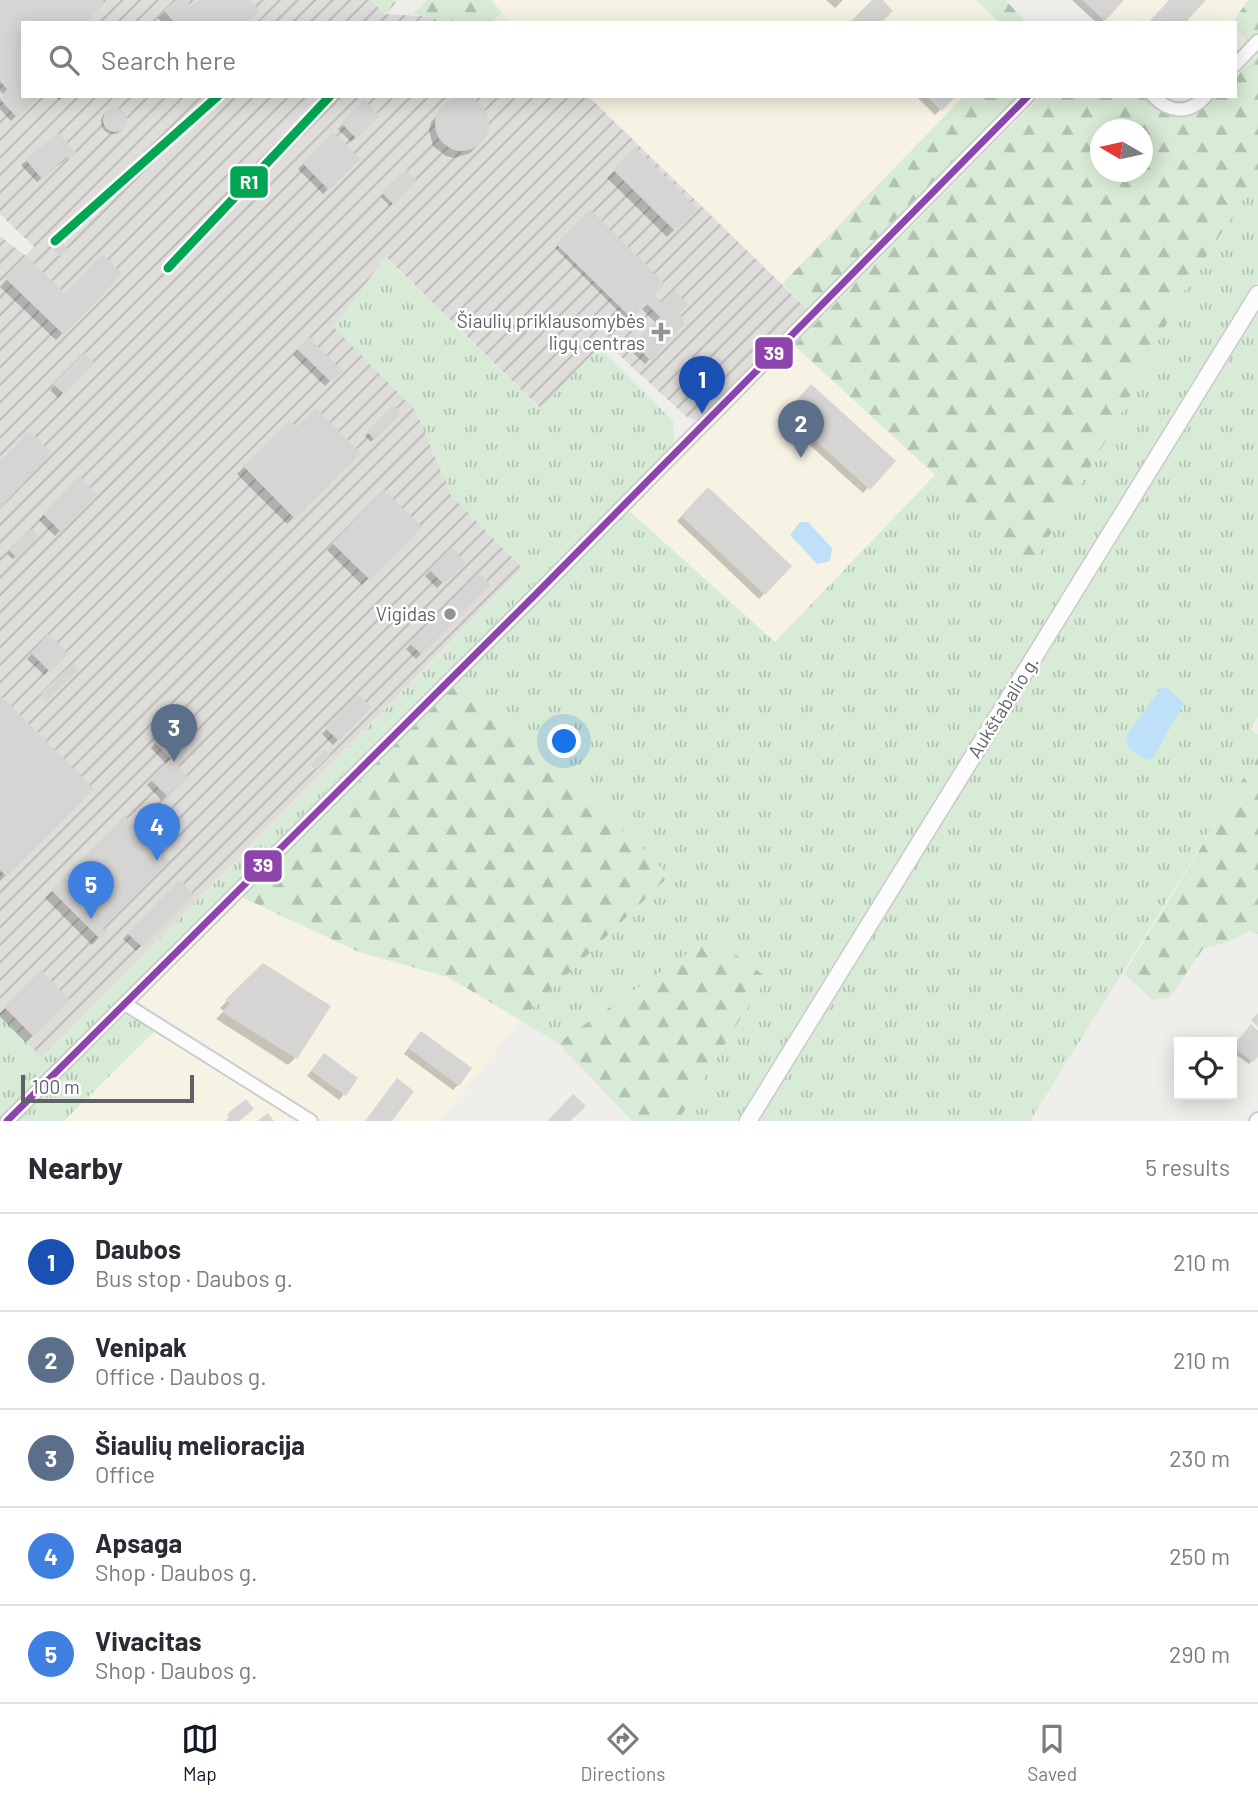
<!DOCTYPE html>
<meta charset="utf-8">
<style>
:root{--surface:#fff;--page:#f7f7f7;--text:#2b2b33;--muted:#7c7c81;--line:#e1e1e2;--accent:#111827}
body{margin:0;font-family:Barlow,sans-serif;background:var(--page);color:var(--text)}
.controls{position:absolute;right:21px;bottom:21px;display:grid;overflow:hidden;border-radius:0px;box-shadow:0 4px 18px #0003}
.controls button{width:63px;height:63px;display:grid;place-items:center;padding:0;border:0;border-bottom:2px solid var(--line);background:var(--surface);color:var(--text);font:35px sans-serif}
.compass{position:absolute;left:1090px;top:119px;width:63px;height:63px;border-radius:50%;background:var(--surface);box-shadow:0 4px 18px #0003;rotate:279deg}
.scale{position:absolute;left:21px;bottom:18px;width:173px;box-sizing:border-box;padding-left:7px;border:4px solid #5f6368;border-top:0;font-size:19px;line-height:24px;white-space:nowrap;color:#5f6368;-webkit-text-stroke:5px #fff;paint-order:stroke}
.you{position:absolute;left:565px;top:742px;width:24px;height:24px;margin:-18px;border:5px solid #fff;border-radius:50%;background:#1a73e8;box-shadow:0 0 0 10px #1a73e833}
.badge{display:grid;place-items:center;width:46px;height:46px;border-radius:50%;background:var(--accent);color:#fff;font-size:23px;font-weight:700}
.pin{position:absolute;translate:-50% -58px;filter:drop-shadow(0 2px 4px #0008)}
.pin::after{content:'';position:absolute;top:37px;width:24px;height:21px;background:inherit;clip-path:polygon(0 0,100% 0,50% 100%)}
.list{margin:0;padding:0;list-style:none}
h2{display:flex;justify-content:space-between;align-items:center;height:91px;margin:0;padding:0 28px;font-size:30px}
h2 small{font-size:23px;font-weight:400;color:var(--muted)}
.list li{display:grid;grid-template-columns:46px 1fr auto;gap:21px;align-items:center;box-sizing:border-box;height:98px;padding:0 28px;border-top:2px solid var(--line)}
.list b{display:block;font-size:26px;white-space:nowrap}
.list p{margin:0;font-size:23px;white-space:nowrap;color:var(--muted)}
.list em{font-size:23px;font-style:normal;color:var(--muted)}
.icon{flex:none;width:38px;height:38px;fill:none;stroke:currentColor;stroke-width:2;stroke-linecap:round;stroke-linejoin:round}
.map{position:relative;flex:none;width:1258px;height:1121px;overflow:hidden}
.search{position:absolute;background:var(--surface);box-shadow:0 4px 18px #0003;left:21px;right:21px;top:21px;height:77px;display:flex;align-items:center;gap:18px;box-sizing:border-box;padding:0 24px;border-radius:0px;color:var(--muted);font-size:26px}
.sheet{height:581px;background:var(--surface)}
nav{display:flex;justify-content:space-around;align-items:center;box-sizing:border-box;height:98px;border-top:2px solid var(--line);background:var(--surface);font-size:19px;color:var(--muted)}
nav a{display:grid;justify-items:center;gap:4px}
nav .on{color:var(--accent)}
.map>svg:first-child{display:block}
</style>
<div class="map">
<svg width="1258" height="1121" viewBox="0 0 1258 1121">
<defs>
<pattern id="industrial-furrows" width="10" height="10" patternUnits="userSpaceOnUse" patternTransform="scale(1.75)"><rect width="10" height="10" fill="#dfddda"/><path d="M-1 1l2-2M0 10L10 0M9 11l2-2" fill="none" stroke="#b8b7b5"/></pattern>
<pattern id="grass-tufts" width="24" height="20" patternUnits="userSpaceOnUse" patternTransform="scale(1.75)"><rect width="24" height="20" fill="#d8ebd6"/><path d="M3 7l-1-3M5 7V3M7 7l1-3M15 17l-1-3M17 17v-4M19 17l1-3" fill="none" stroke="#b2c2b1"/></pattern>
<pattern id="forest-firs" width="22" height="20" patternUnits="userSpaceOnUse" patternTransform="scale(1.75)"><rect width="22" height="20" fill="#d8ebd6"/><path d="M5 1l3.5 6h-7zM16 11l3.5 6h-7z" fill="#b2c2b1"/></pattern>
</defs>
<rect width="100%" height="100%" fill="#efeeea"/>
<g fill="#f7f3e4">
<polygon points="492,0 976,0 1000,23 511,23"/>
<polygon points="1082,0 1248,0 1232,23 1106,23"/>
<polygon points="588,96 964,96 783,283"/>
<polygon points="794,345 935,475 775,642 628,510"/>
<polygon points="242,897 359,952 448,977 520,1020 440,1121 325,1121 139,1001"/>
<polygon points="156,1030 296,1121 64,1121"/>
</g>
<polygon fill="url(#industrial-furrows)" points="0,0 371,0 385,14 434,17 439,23 23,23 23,96 588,96 807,309 700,418 694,420 687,417 606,343 541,409 386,257 334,327 416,411 451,495 523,568 42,1058 0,1015 0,236 26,256 34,247 0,214"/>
<g fill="url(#grass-tufts)">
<polygon points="1258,177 1258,281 740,1121 678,1121 766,978 703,943 558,1043 520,1020 667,878 656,861 458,680 628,510 775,642 935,475 1027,572 1113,429 1180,297"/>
<polygon points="385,257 540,409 599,347 673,421 674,444 0,1118 0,1015 42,1058 523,569 451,495 416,411 334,327"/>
<polygon points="1258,308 1258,716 1250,729 1258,735 1258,754 1030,1121 757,1121"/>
<polygon points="126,1015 156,1030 64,1121 17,1121"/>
</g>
<g fill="url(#forest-firs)" fill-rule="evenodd">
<polygon points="371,0 399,0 385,14"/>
<polygon points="427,0 492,0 501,13 491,23 439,23 434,17 413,14"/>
<polygon points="976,0 1005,0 1028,23 1000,23"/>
<path d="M 1248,0 L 1258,0 L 1258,177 L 1180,297 L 1113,429 L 1027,573 L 935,475 L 794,345 L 1041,96 L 1145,96 L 1156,108 L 1179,116 L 1196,112 L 1217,96 L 1235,96 L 1235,78 L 1257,56 L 1233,22 ZM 1100,130 L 1142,130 L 1142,172 L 1100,172 Z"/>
<polygon points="964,96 1017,96 807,309 783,283"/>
<polygon points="458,680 656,861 667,878 520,1020 448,977 359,952 242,897"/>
<polygon points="1258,754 1258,934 1249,931 1228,942 1203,949 1169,998 1153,1000 1124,974"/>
<polygon points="703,943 722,945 766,977 678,1121 632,1121 558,1043"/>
</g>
<g fill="#bfe0f9">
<polygon points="800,522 808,522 832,548 830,561 817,564 790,535"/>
<polygon points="1161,688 1167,688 1184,703 1153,758 1145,760 1128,747 1126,737"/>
</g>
<g fill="#0003">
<polygon points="0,0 99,0 23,23 23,96 38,96 11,121 0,109 0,99 4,95 0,91"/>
<polygon points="179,0 184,0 191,9 202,0 247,0 249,23 162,23 158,18"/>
<polygon points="826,0 843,0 835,8"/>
<polygon points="1072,0 1122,0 1101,23 1097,23"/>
<polygon points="55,96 65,96 59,100"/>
<polygon points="916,96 954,96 935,115"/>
<polygon points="467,99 481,107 488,123 484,139 470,153 454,158 446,156 433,146 429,130 431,122 450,102"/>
<polygon points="364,103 378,116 351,142 338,129"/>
<circle cx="113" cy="122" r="12"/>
<polygon points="333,134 358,159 323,194 298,169"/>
<polygon points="58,135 74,153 37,182 21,165"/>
<polygon points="635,149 695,209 667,237 607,178"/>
<polygon points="406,172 415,181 390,206 381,197"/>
<polygon points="590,212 662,284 627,320 555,248"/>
<polygon points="26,258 65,295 120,274 56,340 0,287"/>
<polygon points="654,298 677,313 682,324 645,364 633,353 637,349 634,345 656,323 642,309"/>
<polygon points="308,339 340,371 325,386 293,355"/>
<polygon points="84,355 91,363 58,398 50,390"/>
<polygon points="811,387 893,461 863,493 781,419"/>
<polygon points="393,407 399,413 371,442 365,436"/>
<polygon points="289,422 296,430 359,453 287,524 237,474"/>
<polygon points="79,479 95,494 55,536 39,520"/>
<polygon points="708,489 790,566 759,599 677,521"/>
<polygon points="384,492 419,527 362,585 327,550"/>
<polygon points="30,531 36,536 13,559 7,554"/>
<polygon points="451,550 463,562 437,588 425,576"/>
<polygon points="478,576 488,585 416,659 406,649"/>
<polygon points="48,637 65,653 44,675 27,659"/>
<polygon points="0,697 92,789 0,881"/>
<polygon points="358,697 369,707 333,745 322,734"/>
<polygon points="166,732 175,765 185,776 161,800 147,785 167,765 151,748"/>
<polygon points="124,818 100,929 104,932 92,945 45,898"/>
<polygon points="180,882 192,895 136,951 123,939"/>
<polygon points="263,965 295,1058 288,1065 216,1019 224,1011 220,1008"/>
<polygon points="41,973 67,1000 25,1042 0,1017 0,1013"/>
<polygon points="1251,1027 1258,1033 1258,1055 1249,1064 1232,1052 1232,1047"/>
<polygon points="416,1038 458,1085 453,1090 404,1054"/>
<polygon points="324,1055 356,1079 339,1100 307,1076"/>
</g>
<g fill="#d6d5d3">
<polygon points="0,0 102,0 105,3 83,23 23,23 23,96 40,96 17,118 0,99 7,89 0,81"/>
<polygon points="176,0 186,0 191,6 199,0 250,0 260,12 250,20 252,23 174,23 164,10"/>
<polygon points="872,0 883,0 893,11 881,23 849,23"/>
<polygon points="1082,0 1124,0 1105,21"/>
<polygon points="1169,0 1206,0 1185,23 1148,23"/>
<polygon points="926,96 956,96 942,111"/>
<circle cx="462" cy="124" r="27"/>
<polygon points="364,100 380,116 357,139 341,123"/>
<circle cx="115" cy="120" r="12"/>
<polygon points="333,132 360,159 329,190 302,163"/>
<polygon points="58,133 77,153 69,160 67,157 42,179 25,159"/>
<polygon points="635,147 698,209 675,231 613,170"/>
<polygon points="406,170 417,181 394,205 382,193"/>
<polygon points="590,209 665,284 654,295 661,302 674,290 688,304 680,313 684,324 651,361 637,347 641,343 638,339 660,317 646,303 631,318 556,244"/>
<polygon points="62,242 68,249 60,257 54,250"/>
<polygon points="102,254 122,274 64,335 5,278 26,256 65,293"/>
<polygon points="308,337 343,371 331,382 297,349"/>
<polygon points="84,353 94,363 64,394 53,384"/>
<polygon points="811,384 896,461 870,490 785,413"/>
<polygon points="393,405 401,413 375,440 367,432"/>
<polygon points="316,408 361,453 295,519 243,466 289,420 296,427"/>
<polygon points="29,431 52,453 0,508 0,461"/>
<polygon points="79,476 97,494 61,532 43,514"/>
<polygon points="708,487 792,566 765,595 681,516"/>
<polygon points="384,490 422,527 370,580 332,543"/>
<polygon points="30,528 38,536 17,558 9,550"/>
<polygon points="451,547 466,562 444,584 429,570"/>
<polygon points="478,573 491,585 422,655 409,643"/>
<polygon points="48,634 68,653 50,672 31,653"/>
<polygon points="73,663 79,669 46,701 40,694"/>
<polygon points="358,694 371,707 339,741 325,728"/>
<polygon points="0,695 94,789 7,877 0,870"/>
<polygon points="166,730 189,754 177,765 188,776 167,796 150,779 171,759 154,742"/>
<polygon points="325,750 330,755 315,770 310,765"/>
<polygon points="124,816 170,861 103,928 107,932 100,939 51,890"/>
<polygon points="180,880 194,895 142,947 127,933"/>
<polygon points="263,963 331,1006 297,1059 222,1012 230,1003 225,1000"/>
<polygon points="41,970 70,1000 33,1036 4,1007"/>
<polygon points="1258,1013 1258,1027 1251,1020"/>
<polygon points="1251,1024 1258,1031 1258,1057 1253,1062 1232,1047"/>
<polygon points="421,1031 472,1068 459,1086 408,1048"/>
<polygon points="324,1053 358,1078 346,1096 311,1071"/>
<polygon points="397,1078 414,1091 392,1121 365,1121"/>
<polygon points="573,1094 586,1106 570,1121 547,1121"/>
<polygon points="246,1099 254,1109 239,1121 225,1121 229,1117 227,1114"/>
<polygon points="268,1113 274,1121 257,1121"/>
</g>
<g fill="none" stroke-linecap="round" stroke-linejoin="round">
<defs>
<g id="street">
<polyline points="1235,65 1258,41"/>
<path d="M 1153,96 C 1170,113 1188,115 1206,96"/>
<polyline points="125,1004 311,1121"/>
<polyline points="7,1121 536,594 1028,96"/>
<polyline points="1256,1121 1258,1119"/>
</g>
<polyline id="secondary" points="748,1121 1258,294"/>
</defs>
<use href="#street" stroke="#cbcccc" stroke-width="16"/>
<use href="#secondary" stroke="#cacacb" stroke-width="19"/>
<use href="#street" stroke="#fdfcfc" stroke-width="12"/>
<use href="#secondary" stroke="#fdfcfc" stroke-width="16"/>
<defs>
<polyline id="bus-1" points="7,1121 536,594 1028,96"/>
</defs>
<use href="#bus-1" stroke="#fff" stroke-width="12"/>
<use href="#bus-1" stroke="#8e44ad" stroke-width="7"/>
<defs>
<g id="rail-1">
<polyline points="55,241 218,96"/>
<polyline points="168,268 330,96"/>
</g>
</defs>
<use href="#rail-1" stroke="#fff" stroke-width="14"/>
<use href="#rail-1" stroke="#00a651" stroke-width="9"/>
</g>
<g fill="#919496" stroke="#fff" stroke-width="2.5">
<path d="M657.5 321.5h7v7h7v7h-7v7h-7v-7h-7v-7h7z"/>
<circle cx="450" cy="614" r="7"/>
</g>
<g text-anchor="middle" stroke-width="5" stroke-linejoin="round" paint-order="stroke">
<g font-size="19" fill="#5f6368" stroke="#fff" text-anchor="end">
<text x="645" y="328">Šiaulių priklausomybės<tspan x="645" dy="22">ligų centras</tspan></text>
<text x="436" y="621">Vigidas</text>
</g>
<g font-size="19" fill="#5f6368" stroke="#fff">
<text transform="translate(1003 707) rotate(-58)" y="7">Aukštabalio g.</text>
</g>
</g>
<g stroke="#fff" stroke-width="2.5">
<rect x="229" y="165" width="40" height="34" rx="7" fill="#00a651"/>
<rect x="754" y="336" width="40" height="34" rx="7" fill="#8e44ad"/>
<rect x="243" y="849" width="40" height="34" rx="7" fill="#8e44ad"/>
</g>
<g font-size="19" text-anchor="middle" font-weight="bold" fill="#fff">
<text x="249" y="189">R1</text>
<text x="774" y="360">39</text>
<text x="263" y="872">39</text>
</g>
</svg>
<div class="controls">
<button><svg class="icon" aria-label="locate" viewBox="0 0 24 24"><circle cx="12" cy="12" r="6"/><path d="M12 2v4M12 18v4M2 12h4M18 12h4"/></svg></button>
</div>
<svg class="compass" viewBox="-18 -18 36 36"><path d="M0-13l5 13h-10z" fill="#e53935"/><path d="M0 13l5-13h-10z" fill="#7c7c81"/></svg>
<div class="scale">100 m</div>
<div class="you"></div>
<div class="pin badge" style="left:702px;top:414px;background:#1a4fb4">1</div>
<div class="pin badge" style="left:801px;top:458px;background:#5c6f8a">2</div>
<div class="pin badge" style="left:174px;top:762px;background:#5c6f8a">3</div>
<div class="pin badge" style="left:157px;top:861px;background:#3f7fe0">4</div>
<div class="pin badge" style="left:91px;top:919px;background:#3f7fe0">5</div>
<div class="search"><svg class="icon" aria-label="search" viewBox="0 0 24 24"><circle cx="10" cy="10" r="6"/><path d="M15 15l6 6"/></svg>Search here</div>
</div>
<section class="sheet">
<h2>Nearby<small>5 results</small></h2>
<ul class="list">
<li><span class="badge" style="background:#1a4fb4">1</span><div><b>Daubos</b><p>Bus stop · Daubos g.</p></div><em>210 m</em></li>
<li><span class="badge" style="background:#5c6f8a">2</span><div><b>Venipak</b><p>Office · Daubos g.</p></div><em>210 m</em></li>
<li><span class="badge" style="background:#5c6f8a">3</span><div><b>Šiaulių melioracija</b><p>Office</p></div><em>230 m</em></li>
<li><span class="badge" style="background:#3f7fe0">4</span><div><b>Apsaga</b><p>Shop · Daubos g.</p></div><em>250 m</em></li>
<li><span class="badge" style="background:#3f7fe0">5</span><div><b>Vivacitas</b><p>Shop · Daubos g.</p></div><em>290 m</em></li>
</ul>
</section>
<nav>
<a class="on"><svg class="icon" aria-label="map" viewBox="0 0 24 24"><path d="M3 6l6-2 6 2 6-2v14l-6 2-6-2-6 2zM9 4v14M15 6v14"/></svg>Map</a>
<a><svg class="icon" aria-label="directions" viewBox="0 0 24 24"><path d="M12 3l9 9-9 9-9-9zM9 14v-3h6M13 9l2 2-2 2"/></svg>Directions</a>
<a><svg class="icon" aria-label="saved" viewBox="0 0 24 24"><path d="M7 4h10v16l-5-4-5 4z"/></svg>Saved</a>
</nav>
